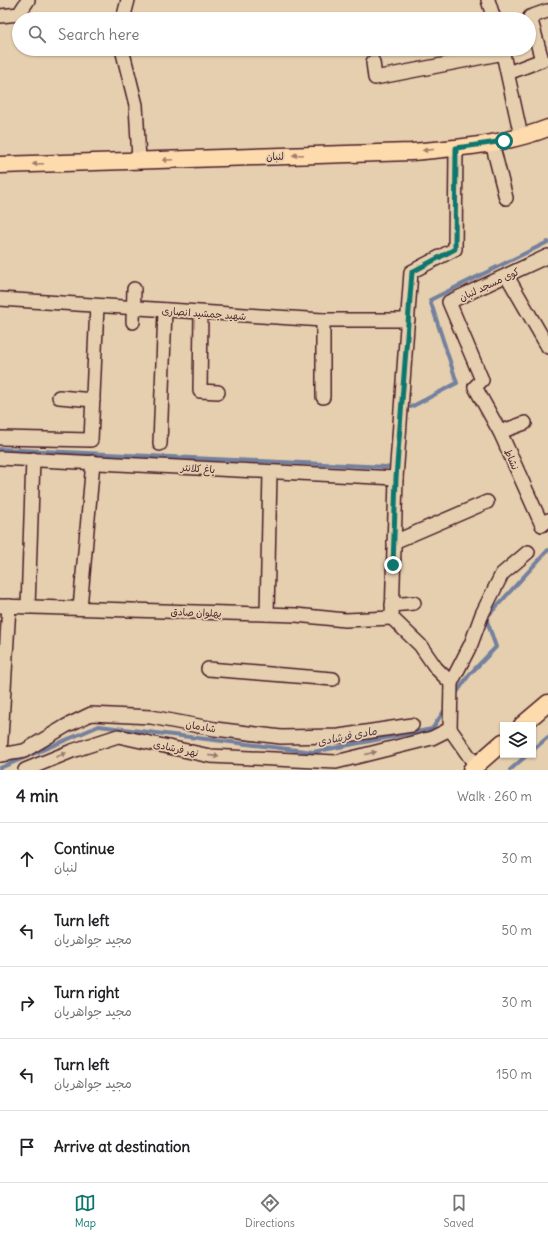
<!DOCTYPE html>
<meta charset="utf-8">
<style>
:root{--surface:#fff;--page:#f2f2f2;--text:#202124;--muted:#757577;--line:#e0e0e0;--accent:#0f766e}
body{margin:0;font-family:Delius,"Playpen Sans Arabic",sans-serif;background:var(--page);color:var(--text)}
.controls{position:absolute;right:12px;bottom:12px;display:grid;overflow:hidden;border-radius:0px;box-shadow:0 1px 3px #0004}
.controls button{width:36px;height:36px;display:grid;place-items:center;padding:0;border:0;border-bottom:1px solid var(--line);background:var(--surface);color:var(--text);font:20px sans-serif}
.stop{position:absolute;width:12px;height:12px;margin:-9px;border:3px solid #0f766e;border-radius:50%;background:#fff}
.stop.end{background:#0f766e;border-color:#fff;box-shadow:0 1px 4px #0008}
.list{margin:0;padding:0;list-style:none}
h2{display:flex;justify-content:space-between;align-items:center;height:52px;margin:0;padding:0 16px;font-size:17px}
h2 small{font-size:13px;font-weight:400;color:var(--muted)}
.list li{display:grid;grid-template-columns:26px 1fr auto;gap:12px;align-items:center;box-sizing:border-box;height:72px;padding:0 16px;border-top:1px solid var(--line)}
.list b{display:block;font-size:15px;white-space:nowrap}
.list p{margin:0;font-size:13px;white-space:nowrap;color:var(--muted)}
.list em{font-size:13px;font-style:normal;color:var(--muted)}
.icon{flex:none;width:22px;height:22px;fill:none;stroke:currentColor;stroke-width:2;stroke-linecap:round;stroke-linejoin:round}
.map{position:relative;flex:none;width:548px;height:770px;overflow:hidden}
.search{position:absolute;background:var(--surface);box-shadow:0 1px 3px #0004;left:12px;right:12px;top:12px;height:44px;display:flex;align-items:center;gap:10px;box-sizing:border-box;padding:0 14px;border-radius:22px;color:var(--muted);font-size:15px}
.sheet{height:412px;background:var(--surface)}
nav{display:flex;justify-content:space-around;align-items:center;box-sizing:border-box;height:56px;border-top:1px solid var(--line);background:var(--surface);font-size:11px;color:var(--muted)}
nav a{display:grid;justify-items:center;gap:2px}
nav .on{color:var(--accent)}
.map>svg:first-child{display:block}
</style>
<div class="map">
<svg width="548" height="770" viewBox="0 0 548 770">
<rect width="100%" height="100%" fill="#e5cfae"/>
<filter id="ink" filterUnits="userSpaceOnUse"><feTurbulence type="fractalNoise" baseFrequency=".025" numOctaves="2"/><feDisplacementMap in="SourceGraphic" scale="8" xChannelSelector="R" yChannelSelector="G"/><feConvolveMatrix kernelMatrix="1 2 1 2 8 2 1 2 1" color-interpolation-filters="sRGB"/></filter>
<g filter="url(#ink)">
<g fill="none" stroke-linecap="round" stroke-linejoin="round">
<g stroke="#73809e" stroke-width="4">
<polyline points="411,407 457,383 430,300 548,242"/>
<polyline points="0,449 387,467"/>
<polyline points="455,695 469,675 496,647 486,618 548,550"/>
<polyline points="533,750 548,737"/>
<polyline points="0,768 99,726 313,752 432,729 446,708"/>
<polyline points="510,770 527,755"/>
</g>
<defs>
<g id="minor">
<polyline points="488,0 494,19"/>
<polyline points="0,16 19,14 28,0"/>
<polyline points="123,19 128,0"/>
<polyline points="122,49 136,105 139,160"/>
<polyline points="502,49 521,136"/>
<polyline points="373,62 375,78 504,53"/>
<polyline points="508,73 542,60 530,17 547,11"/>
<polyline points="492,143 506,198"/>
<polyline points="548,256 449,302 482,380 475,387 500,432 542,525 548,520"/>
<polyline points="507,276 548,347"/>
<polyline points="0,299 323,320 408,320"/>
<polyline points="201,313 200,391 218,392"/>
<polyline points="133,322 134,289"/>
<polyline points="59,397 93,400"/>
<polyline points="323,397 323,320"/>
<polyline points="500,432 525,423"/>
<polyline points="0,438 91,440 97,306"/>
<polyline points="160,444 165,310"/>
<polyline points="0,458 396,478"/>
<polyline points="394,542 487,502"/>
<polyline points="392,605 414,603"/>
<polyline points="0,606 296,615 345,620 392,618"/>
<polyline points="28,607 33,459"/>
<polyline points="80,608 93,462"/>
<polyline points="267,614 270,472"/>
<polyline points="208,669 333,679"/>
<polyline points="451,683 436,668 420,645 392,618 396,478 411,272 455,249 456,148"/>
<polyline points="450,729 451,683 471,644 482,614 502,574 528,552"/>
<polyline points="450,729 476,766"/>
<polyline points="0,755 24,751 66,726 91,714 151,717 215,729 281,737 339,736 412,725"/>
<polyline points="0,755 9,606"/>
<polyline points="25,770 72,751 118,736 210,756 336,762 432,738 450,729"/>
</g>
<g id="major">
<path d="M 0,165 L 411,152 C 457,148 504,145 548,128"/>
<polyline points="522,725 548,703"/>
<polyline points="471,770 503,742"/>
</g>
</defs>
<use href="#minor" stroke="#4a1f2b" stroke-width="16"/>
<use href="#major" stroke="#4a1f2b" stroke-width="19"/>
<use href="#minor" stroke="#e5cfae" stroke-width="13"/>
<use href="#major" stroke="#fedbac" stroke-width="16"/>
</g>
<defs><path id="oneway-solid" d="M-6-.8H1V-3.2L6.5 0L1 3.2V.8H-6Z"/></defs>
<g fill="#a47d6c">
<use href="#oneway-solid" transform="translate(428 150) rotate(175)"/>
<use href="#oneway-solid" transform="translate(298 155) rotate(178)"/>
<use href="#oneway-solid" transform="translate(168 160) rotate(178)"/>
<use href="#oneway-solid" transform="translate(38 164) rotate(178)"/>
</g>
<g fill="#98776c">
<use href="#oneway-solid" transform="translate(371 753) rotate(-14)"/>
<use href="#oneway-solid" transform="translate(61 755) rotate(-22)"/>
<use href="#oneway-solid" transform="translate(214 756) rotate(5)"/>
</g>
</g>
<g fill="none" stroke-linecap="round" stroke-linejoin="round" filter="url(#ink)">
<polyline stroke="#0f766e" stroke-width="5" points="393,565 396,478 412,272 455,249 456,148 504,141"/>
</g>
<g text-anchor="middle" stroke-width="3.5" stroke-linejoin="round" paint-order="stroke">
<g font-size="10" fill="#4a1f2b" stroke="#e5cfae">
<text transform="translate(275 156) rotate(-2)" y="4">لنبان</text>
<text transform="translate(489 284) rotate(-25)" y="4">کوی مسجد لنبان</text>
<text transform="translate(204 313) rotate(4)" y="4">شهید جمشید انصاری</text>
<text transform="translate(512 459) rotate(66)" y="4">نشاط</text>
<text transform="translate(198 468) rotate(4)" y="4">باغ کلانتر</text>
<text transform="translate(196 612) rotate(2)" y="4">پهلوان صادق</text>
<text transform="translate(201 726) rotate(10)" y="4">شادمان</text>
<text transform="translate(176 748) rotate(12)" y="4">نهر فرشادی</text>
</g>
<g font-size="11" font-style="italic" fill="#543748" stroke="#e5cfae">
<text transform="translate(347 736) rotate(-11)" y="4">مادی فرشادی</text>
</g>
</g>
</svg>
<div class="controls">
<button><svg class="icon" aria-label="layers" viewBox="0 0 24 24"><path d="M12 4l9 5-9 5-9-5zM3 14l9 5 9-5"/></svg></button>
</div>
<div class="stop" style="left:504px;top:141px"></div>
<div class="stop end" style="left:393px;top:565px"></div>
<div class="search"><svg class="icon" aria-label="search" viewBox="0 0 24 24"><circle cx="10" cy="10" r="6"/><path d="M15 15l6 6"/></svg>Search here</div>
</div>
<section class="sheet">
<h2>4 min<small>Walk · 260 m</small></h2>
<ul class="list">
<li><svg class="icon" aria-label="ahead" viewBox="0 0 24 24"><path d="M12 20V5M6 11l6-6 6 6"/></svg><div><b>Continue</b><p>لنبان</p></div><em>30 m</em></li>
<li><svg class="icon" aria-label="left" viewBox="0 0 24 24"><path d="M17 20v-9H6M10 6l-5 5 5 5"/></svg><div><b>Turn left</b><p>مجید جواهریان</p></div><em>50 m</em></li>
<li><svg class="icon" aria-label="right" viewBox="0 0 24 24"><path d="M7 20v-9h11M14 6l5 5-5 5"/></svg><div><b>Turn right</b><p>مجید جواهریان</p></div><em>30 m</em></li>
<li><svg class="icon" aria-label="left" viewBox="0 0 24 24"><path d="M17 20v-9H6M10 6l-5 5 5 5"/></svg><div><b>Turn left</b><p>مجید جواهریان</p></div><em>150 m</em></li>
<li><svg class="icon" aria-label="arrive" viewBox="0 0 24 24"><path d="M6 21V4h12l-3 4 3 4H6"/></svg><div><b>Arrive at destination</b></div></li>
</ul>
</section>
<nav>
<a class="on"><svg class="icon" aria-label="map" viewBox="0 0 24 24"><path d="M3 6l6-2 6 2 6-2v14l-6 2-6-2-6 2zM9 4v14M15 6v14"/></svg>Map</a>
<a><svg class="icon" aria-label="directions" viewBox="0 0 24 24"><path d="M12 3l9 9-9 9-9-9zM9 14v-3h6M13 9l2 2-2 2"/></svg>Directions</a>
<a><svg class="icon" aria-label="saved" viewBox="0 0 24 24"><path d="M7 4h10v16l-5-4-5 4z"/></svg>Saved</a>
</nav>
